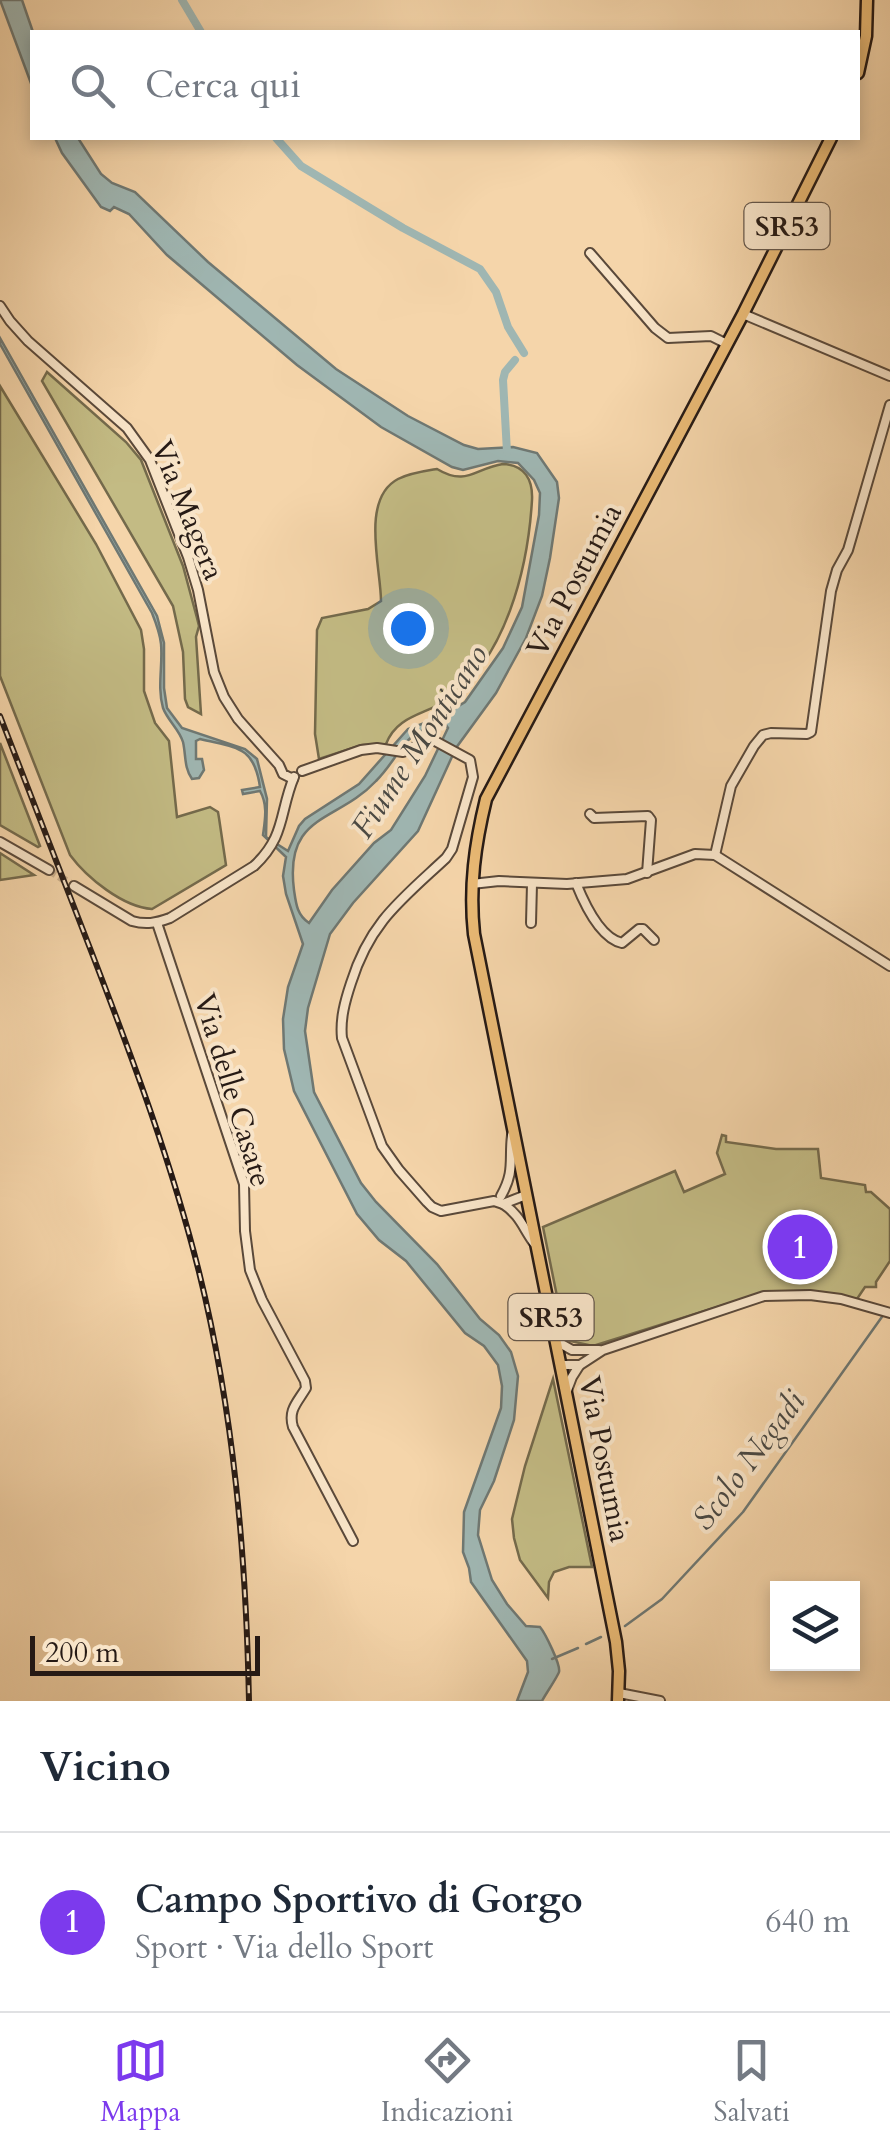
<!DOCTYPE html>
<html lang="it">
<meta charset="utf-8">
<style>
:root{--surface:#fff;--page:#f2f2f3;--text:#1f2937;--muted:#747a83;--line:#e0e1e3;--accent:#7c3aed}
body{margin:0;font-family:Cardo,serif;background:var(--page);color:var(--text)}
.controls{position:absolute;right:30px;bottom:30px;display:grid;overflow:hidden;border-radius:0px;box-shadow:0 5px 15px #0003}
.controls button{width:90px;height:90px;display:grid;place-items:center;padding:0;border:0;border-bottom:2px solid var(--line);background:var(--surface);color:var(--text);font:50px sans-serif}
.scale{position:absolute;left:30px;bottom:25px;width:230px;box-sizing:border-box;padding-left:10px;border:5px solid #261a15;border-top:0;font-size:28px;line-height:35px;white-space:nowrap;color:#261a15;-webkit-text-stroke:8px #f8e4c8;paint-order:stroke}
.you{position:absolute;left:408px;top:628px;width:35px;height:35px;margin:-25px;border:8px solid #fff;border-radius:50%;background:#1a73e8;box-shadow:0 0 0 15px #1a73e833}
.badge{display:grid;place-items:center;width:65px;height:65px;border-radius:50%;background:var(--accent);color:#fff;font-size:32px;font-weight:700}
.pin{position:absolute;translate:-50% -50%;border:5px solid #fff;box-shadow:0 2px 10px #0006}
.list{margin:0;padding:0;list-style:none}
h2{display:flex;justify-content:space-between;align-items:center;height:130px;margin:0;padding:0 40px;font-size:42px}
h2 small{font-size:32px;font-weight:400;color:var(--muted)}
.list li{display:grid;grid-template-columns:65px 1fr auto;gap:30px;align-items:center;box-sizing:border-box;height:180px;padding:0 40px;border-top:2px solid var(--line)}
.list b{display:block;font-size:38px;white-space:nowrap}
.list p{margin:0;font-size:32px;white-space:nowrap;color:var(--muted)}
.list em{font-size:32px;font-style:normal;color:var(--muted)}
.icon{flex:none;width:55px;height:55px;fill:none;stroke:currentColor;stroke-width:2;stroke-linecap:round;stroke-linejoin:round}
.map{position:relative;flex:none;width:890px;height:1701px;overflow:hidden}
.search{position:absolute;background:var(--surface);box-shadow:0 5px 15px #0003;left:30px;right:30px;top:30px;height:110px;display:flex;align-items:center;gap:25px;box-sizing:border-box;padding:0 35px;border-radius:0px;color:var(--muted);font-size:38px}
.sheet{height:310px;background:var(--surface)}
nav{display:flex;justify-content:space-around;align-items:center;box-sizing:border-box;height:140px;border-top:2px solid var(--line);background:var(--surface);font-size:28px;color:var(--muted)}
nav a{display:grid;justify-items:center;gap:5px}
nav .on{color:var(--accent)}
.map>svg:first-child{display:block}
</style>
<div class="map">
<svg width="890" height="1701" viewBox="0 0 890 1701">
<rect width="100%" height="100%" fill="#f5d5aa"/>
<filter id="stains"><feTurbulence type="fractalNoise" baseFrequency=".002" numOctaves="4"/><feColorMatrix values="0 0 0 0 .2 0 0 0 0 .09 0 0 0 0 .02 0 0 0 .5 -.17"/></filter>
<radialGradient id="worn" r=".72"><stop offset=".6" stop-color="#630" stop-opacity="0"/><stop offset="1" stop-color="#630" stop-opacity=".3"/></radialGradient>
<g fill="#c3bb84" stroke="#746a4c" stroke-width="2.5">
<polygon points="47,372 126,442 141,460 183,566 197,618 199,626 196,637 201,714 188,707 185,699 183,652 173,606 42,381"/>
<path d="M 0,386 L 96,544 L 141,630 L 144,649 L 144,691 L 155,723 L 169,741 L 177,817 L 210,807 L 218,812 L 219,818 L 226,865 L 152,909 C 123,907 87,878 70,855 L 0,676 Z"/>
<path d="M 503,464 C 525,465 533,480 532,500 C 528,568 506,659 447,700 C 425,715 397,715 386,744 L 362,745 L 319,759 L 315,734 L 317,630 L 322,618 L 368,609 L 381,601 C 381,568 360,499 398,479 C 410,473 425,471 437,469 C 467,487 475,468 503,464 Z"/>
<polygon points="0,743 40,846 38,847 0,825"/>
<polygon points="0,853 34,875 0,880"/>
<polygon points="722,1135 726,1136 726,1142 776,1149 818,1149 821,1178 865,1185 866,1192 871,1192 890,1209 890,1261 876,1282 876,1287 865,1287 857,1299 805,1291 762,1293 593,1346 570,1341 564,1331 543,1227 675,1171 684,1192 725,1174 717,1153"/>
<polygon points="553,1379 592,1567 569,1567 554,1572 549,1582 548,1598 520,1560 514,1538 512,1519 525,1466"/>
</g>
<g fill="#9fb6b2" stroke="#6f7873" stroke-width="2.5" fill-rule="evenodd">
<polygon points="0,0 22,0 33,32 32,86"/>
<path d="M 55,138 L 78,138 L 101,174 L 112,183 L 135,192 L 208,262 L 336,369 L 408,416 L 464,445 L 478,449 L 513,447 L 537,453 L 557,482 L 559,498 L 550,558 L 542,596 L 526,638 L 496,693 L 456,748 L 418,831 L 353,903 L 330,934 L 308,1008 L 305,1031 L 314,1092 L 361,1183 L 376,1202 L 437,1264 L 480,1319 L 499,1335 L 511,1352 L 518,1376 L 514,1420 L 494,1481 L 480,1510 L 478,1535 L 492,1580 L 507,1604 L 526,1626 L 540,1627 C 545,1633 561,1665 559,1672 C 558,1676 545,1695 542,1701 L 517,1701 L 528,1672 L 527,1661 L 471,1582 L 469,1568 L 463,1552 L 464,1512 L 501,1408 L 502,1386 L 498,1365 L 484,1346 L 465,1333 L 406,1261 L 379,1240 L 357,1214 L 294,1091 L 284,1049 L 283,1019 L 288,987 L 303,944 L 286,894 L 283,876 L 286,857 L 263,835 C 265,820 268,805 260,791 L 243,794 L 242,790 L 260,787 C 254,745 236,748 200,739 L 196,741 L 196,759 L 202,759 L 204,770 L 199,778 L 192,779 C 184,768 186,755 183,742 C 179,729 168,721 163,708 C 157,687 163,665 161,644 C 160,633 156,623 152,613 L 0,344 L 0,338 L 157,616 L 164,643 L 164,688 L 167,708 L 182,728 L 245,749 L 257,759 L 267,799 L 266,837 L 288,851 L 299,826 L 305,819 L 359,784 L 408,729 L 438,718 L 465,702 L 503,648 L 522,607 L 539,515 L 540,493 L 534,480 L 518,463 L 498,461 L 463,470 L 452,467 L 381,427 L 297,365 L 167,255 L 129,214 L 114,207 L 110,211 L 101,207 L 62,153 ZM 445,724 L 448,728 L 425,776 L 391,830 L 374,843 L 332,890 L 309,923 C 297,915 296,904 294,890 C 284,813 337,823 376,781 C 403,754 400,731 445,724 Z"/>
</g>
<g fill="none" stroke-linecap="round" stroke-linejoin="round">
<g stroke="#6f7873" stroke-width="2.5">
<polyline points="625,1626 662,1599 743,1512 884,1314"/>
<polyline points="586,1644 601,1637"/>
<polyline points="552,1659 578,1648"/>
</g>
<g stroke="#9fb6b2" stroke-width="8">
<polyline points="182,0 201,32"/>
<polyline points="276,138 301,166 403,228 480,269 496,292 508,327 524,353"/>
<polyline points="507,452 503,380 505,372 515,360"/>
</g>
<polyline stroke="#ccb08c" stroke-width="8" stroke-dasharray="8 4" stroke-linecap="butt" points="49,870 74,886"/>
<defs>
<g id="minor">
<polyline points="590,253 655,328 668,338 711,336 727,344"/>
<polyline points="0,306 10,321 28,341 127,428 150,460 188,557 198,590 214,672 224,697 238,719 279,765 283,774 293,779"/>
<polyline points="743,314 890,376"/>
<path d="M 302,771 L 361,750 L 377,748 L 403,752 L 429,741 L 435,741 L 470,760 L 473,777 L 452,849 L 446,858 C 401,900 370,922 351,983 C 345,1001 340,1019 342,1038 L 382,1146 L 399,1170 L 427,1202 L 432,1207 L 441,1211 L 494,1201 L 503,1204 L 526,1195"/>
<polyline points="590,814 594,818 648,816 651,820 647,873"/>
<polyline points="0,842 49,870"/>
<polyline points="715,855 731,786 754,746 763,735 771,733 807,734 811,732 831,591 837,570 848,550 890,405"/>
<path d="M 576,883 C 584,903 600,938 622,943 L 639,929 L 643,929 L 654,940"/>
<polyline points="472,884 499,881 567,884 627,879 695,854 715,855 890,966"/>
<path d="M 74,886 L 132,921 C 146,925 156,923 170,918 L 254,866 C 286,836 279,813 294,777"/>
<path d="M 157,923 L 244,1184 L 245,1231 L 250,1270 L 262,1300 L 305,1381 L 306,1388 C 297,1403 288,1410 293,1427 L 353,1541"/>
<polyline points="531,923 532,884"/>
<path d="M 501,1196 C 515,1171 509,1161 512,1135"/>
<path d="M 503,1204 C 520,1215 523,1228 534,1243"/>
<polyline points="556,1341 572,1350 599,1350"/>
<polyline points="561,1365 580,1365 603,1350 764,1296 810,1295 841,1299 890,1313"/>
<polyline points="566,1393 572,1377 579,1366"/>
<polyline points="619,1693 660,1701"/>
</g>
<g id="major">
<polyline points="858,73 866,36 867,0"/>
<path d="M 618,1701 L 619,1671 L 616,1642 L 474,934 C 469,887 475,844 486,799 L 743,314 L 831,138"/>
</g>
</defs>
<use href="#minor" stroke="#5a493a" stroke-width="12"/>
<use href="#major" stroke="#261a15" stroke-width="15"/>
<use href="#minor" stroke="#f8e4c8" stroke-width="8"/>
<use href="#major" stroke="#eaba75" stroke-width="10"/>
<defs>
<path id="rail" d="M 0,716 C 31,796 62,876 93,956 C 133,1060 172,1164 199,1272 C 234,1413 246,1556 249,1701"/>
</defs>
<use href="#rail" stroke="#261a15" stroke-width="6"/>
<use href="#rail" stroke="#f8e4c8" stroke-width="2.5" stroke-dasharray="8" stroke-linecap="butt"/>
</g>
<g text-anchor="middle" stroke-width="8" stroke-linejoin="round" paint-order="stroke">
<g fill="#f8e4c8" stroke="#65574b" stroke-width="2.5">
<rect x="744.5" y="203" width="85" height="46" rx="8"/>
<rect x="508.5" y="1294" width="85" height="46" rx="8"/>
</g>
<g font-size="28" font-weight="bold" fill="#261a15">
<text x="787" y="236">SR53</text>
<text x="551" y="1327">SR53</text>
</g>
<g font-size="30" fill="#261a15" stroke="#f8e4c8">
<text transform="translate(188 510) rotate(68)" y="10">Via Magera</text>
<text transform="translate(574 580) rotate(-62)" y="10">Via Postumia</text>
<text transform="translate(233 1090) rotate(73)" y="10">Via delle Casate</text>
<text transform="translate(605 1459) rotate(79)" y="10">Via Postumia</text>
</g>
<g font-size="32" font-style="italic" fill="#4a4944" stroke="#f8e4c8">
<text transform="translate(419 741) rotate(-57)" y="11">Fiume Monticano</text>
<text transform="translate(748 1460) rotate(-53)" y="11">Scolo Negadi</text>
</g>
</g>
<rect width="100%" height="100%" filter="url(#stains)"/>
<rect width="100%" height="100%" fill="url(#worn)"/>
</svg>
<div class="controls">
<button><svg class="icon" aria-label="layers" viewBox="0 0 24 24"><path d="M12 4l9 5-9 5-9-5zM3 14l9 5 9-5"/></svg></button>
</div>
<div class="scale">200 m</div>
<div class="you"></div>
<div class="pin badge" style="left:800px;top:1247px">1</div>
<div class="search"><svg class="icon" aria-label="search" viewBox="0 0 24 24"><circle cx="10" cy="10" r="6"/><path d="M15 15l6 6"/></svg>Cerca qui</div>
</div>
<section class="sheet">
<h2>Vicino<small></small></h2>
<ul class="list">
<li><span class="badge">1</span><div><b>Campo Sportivo di Gorgo</b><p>Sport · Via dello Sport</p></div><em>640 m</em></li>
</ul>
</section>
<nav>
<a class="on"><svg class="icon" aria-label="map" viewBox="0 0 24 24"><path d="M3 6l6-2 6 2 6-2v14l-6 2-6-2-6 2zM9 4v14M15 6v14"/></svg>Mappa</a>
<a><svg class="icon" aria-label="directions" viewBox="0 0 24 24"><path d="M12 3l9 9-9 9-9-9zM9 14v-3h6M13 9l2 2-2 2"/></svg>Indicazioni</a>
<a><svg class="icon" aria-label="saved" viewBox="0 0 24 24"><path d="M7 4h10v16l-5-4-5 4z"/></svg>Salvati</a>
</nav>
